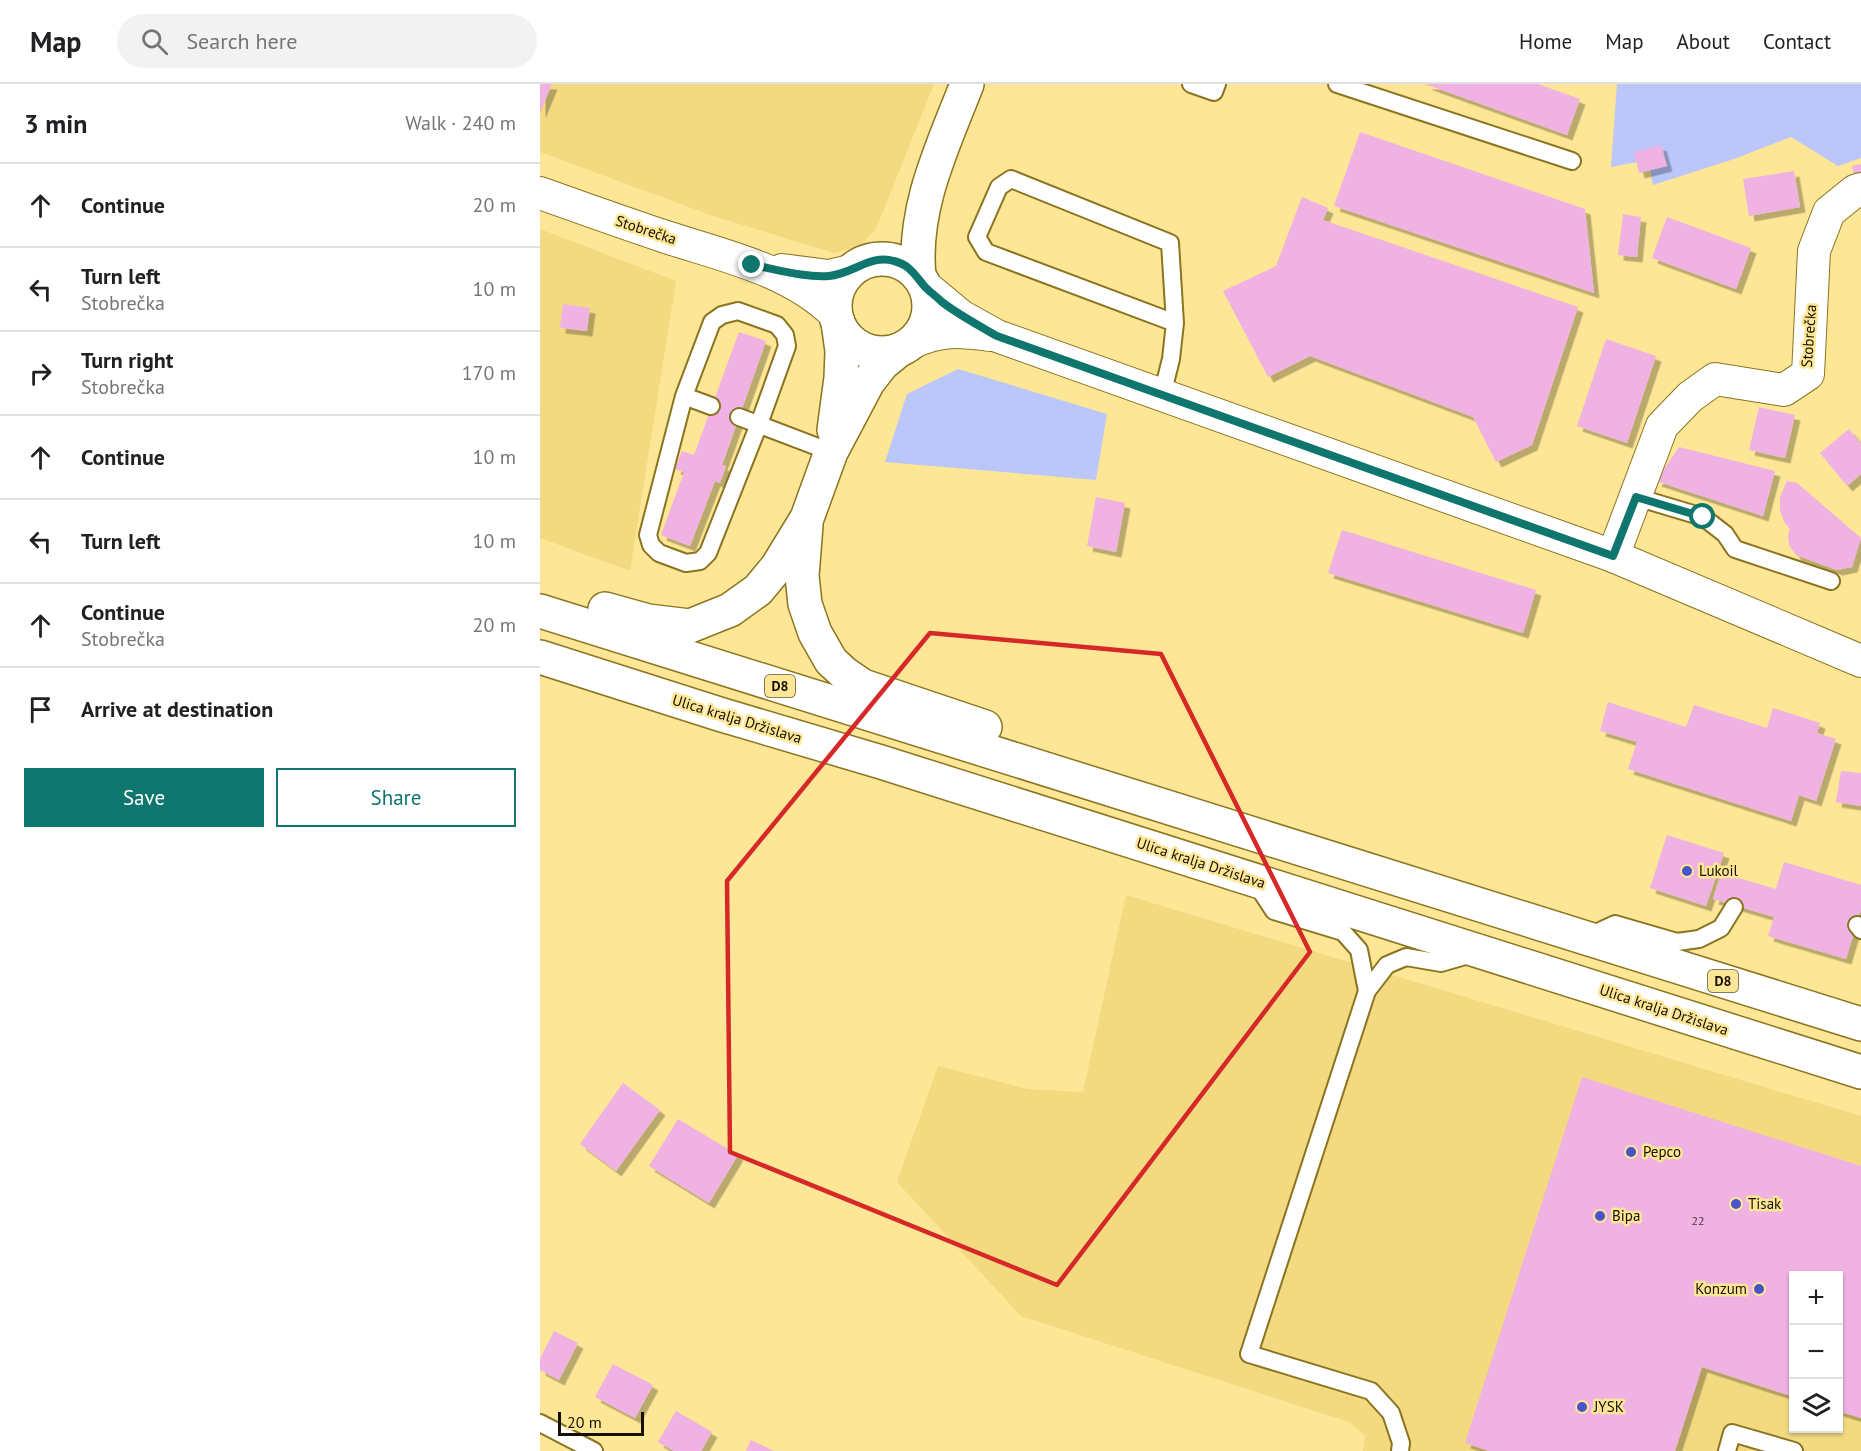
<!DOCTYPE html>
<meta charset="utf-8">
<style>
:root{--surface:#fff;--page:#f2f2f2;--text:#202124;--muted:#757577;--line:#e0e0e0;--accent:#0f766e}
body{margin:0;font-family:"PT Sans",sans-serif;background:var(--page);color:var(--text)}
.controls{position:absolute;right:18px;bottom:18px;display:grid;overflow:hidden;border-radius:0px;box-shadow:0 2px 4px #0004}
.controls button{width:54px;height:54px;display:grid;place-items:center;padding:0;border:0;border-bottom:2px solid var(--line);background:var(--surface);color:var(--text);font:30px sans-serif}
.scale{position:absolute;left:18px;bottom:15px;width:86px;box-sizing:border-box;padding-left:6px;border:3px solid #150f00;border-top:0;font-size:16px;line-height:21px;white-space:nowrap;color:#150f00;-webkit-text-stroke:4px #fde695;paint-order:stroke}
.stop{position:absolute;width:18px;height:18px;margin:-14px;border:4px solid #0f766e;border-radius:50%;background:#fff}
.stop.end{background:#0f766e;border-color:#fff;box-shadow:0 2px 6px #0008}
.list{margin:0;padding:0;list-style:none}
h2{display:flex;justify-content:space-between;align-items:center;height:78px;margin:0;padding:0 24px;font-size:26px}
h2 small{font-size:20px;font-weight:400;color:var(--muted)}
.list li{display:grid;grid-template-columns:39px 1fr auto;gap:18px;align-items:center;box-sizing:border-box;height:84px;padding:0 24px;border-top:2px solid var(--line)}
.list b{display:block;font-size:22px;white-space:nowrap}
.list p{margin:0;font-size:20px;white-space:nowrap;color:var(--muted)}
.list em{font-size:20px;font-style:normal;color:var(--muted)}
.actions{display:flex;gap:12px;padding:18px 24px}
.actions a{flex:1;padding:14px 0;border:2px solid var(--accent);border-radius:0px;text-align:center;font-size:21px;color:var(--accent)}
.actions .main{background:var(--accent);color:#fff}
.icon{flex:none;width:33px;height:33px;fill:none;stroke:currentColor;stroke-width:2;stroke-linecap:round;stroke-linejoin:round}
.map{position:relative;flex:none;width:1321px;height:1367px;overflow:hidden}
header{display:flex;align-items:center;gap:36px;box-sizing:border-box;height:84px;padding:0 30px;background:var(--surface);border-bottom:2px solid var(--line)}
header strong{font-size:28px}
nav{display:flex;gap:33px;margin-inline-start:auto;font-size:21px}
.search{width:420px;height:54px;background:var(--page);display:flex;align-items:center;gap:15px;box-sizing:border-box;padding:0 21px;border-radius:33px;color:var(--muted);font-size:22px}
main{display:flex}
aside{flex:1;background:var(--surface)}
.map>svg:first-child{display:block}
</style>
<header>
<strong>Map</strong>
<div class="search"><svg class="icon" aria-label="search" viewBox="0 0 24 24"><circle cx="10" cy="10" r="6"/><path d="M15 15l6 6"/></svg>Search here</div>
<nav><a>Home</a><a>Map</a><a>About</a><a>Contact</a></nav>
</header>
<main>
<aside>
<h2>3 min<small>Walk · 240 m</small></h2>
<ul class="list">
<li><svg class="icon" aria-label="ahead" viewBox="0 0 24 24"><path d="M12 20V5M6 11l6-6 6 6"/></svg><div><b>Continue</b></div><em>20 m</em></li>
<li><svg class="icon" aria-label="left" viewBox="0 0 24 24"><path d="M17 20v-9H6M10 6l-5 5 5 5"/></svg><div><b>Turn left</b><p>Stobrečka</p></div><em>10 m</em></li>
<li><svg class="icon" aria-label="right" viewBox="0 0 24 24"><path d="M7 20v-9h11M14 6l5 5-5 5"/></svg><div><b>Turn right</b><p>Stobrečka</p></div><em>170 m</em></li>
<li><svg class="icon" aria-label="ahead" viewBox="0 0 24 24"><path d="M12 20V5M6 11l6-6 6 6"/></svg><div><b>Continue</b></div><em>10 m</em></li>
<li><svg class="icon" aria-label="left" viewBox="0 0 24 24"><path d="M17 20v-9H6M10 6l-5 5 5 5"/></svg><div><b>Turn left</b></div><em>10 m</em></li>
<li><svg class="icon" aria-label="ahead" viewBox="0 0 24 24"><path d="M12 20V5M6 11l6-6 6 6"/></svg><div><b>Continue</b><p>Stobrečka</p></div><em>20 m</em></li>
<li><svg class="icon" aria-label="arrive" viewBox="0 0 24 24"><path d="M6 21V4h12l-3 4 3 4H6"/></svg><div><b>Arrive at destination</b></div></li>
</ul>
<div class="actions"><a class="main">Save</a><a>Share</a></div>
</aside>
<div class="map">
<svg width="1321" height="1367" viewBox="0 0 1321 1367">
<defs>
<filter id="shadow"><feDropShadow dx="5.5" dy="5.5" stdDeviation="0" flood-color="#0004"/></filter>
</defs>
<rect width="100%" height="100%" fill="#fde695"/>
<g fill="#f3da80" fill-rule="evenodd">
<polygon points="0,0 394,0 336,145 319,163 294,169 173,132 0,68"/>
<polygon points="0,145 136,197 90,487 0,454"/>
<path d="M 586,811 L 1321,1032 L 1321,1367 L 823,1367 L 825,1352 L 809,1338 L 481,1232 L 357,1098 L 398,982 L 488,1005 L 543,1008 ZM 1254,1192 L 1298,1192 L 1298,1344 L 1254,1344 Z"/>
</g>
<g fill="#bbc7fa">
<polygon points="1077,0 1321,0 1321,74 1298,82 1251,53 1194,75 1113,101 1108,76 1071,83"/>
<polygon points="418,285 567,330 556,396 345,378 367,310"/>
</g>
<g fill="#f0b1e3" filter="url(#shadow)">
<polygon points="0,0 12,0 0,29"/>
<polygon points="885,0 998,0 1040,15 1027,51"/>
<polygon points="820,48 1045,125 1054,209 794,122"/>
<polygon points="1121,61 1127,82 1099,89 1094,68"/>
<polygon points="1321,80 1321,101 1317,102 1312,82"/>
<polygon points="1254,87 1260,123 1209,132 1203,95"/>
<polygon points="762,113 788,124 783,136 1038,223 992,361 956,378 933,333 770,272 728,293 683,207 736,182"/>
<polygon points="1083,130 1101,133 1097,173 1078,171"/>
<polygon points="1127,133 1211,164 1196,205 1112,174"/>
<polygon points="23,220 50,224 47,247 20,244"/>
<polygon points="199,248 226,257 182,381 186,382 180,399 175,397 150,462 121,451 144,388 135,385 142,367 154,371"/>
<polygon points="1066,255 1116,272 1087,359 1037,342"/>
<polygon points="1219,323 1255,331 1245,374 1209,366"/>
<polygon points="1309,345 1321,360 1321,390 1307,402 1280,369"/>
<polygon points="1139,363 1235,387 1223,432 1116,397"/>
<polygon points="1247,397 1257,399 1321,454 1312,483 1297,486 1256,471 1249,461 1248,451 1250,445 1244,438 1240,426 1240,413"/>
<polygon points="556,413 585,419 576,468 547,462"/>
<polygon points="802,446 996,506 983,549 788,489"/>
<polygon points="1068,618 1146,643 1154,621 1227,644 1233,624 1280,639 1277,649 1296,655 1276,717 1259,711 1251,737 1088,685 1097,658 1060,647"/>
<polygon points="1301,687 1321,689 1321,722 1296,718"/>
<polygon points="1127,751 1184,769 1166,822 1110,804"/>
<polygon points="1244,778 1321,801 1321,825 1306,875 1228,852 1234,833 1173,815 1181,789 1236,805"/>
<polygon points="1042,993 1321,1082 1321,1334 1298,1327 1298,1192 1254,1192 1254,1313 1162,1283 1135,1367 949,1367 925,1359"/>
<polygon points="83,999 120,1026 76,1087 40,1060"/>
<polygon points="138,1035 198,1071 169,1119 109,1082"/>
<polygon points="14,1247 38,1259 19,1296 0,1286 0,1275"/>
<polygon points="73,1280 113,1301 95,1334 55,1313"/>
<polygon points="136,1327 172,1348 161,1367 134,1367 118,1358"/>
<polygon points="211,1356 234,1367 206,1367"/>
</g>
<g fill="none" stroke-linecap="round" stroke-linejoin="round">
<defs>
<g id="service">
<polyline points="651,0 674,8 677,0"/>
<polyline points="797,0 1032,77"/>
<polyline points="622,311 631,275 635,239 630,159 471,95 459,103 437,153 446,168 635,239"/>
<polyline points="144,312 108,451 111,461 119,469 146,479 160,477 168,469 219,340 247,262 245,251 237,241 198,227 182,231 172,238 144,312 171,322"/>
<polyline points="199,333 291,368"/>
<polyline points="1096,413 1163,433 1185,450 1195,465 1291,497"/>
<polyline points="715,798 734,827 803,848 819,866 827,907"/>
<polyline points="1317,841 1321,846"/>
<polyline points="1047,853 1075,840 1137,858 1159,855 1181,844 1194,823"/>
<polyline points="0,1339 54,1367"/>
<polyline points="860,1367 861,1359 851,1329 831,1307 709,1270 827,907 847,881 866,873 901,879 932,870"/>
<polyline points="1187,1367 1192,1349 1254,1367"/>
</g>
<g id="minor">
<path d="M 0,109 C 42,124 84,139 126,153 C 184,172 251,186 295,230"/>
<polyline points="242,186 289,192 310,187"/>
<polyline points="385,202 421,232 457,252 1073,472 1321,577"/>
<path d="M 371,259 C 401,245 418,247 450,251"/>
<polyline points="1073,472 1122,342 1150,313 1175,295 1244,306 1268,290 1274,167 1289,128 1315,107 1321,105"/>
</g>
<g id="tertiary">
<circle cx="342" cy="222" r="47"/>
<path d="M 379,192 C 372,124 403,62 427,0"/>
</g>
<g id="trunk">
<polyline points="294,346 301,294 302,267 298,238"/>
<polyline points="266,441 262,492 265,520 275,549 291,577 304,589 323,602 445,643"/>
<polyline points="65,525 108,537 150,542 190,526 218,506 237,483 267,434 291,368 328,298 342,280 359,266"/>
<polyline points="0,527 1321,940"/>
<polyline points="0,573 179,630 341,678 1321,988"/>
</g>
</defs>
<use href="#service" stroke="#8a741f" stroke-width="20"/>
<use href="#minor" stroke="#8a741f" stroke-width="34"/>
<use href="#tertiary" stroke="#8a741f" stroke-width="36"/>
<use href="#trunk" stroke="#8a741f" stroke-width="36"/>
<use href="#service" stroke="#fff" stroke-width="16"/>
<use href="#minor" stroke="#fff" stroke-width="32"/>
<use href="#tertiary" stroke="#fff" stroke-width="33"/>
<use href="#trunk" stroke="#fff" stroke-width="33"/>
</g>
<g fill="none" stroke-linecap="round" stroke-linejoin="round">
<path stroke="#0f766e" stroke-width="8" d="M 212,181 C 235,185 265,194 289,192 C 313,190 330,170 354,177 C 370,181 375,191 385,203 C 390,208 397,213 402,218 C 419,231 438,241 457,252 L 1073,472 L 1096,413 L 1163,433"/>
</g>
<path fill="none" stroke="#d62828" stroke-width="4.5" stroke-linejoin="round" d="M 390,549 L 621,570 L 770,868 L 517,1201 L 190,1068 L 187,797 Z"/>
<g fill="#4a54ca" stroke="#fde695" stroke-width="2">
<circle cx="1147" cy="787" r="6"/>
<circle cx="1091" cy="1068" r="6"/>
<circle cx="1196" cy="1120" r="6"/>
<circle cx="1060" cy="1132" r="6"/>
<circle cx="1219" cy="1205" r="6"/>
<circle cx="1042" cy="1323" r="6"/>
</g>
<g text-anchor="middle" stroke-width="5" stroke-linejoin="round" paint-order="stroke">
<g font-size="12" fill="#4c3839">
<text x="1158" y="1141">22</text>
</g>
<g fill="#fde695" stroke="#5b502d" stroke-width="1.5">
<rect x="225" y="591" width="30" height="22" rx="4.5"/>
<rect x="1168" y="886" width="30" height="22" rx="4.5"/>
</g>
<g font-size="14" font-weight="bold" fill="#150f00">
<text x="240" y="607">D8</text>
<text x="1183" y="902">D8</text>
</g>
<g font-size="15" fill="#150f00" stroke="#fde695">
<text transform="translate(106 146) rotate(18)" y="5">Stobrečka</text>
<text transform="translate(1269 252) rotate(-86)" y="5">Stobrečka</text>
<text transform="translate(197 635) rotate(17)" y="5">Ulica kralja Držislava</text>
<text transform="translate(661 779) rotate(18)" y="5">Ulica kralja Držislava</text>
<text transform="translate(1124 926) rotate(18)" y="5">Ulica kralja Držislava</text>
</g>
<g font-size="15" fill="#150f00" stroke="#fde695" text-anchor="start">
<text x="1159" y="792">Lukoil</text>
<text x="1103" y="1073">Pepco</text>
<text x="1208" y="1125">Tisak</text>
<text x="1072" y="1137">Bipa</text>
<text x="1207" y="1210" text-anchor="end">Konzum</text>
<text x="1054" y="1328">JYSK</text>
</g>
</g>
</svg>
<div class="controls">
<button>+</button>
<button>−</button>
<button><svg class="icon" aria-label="layers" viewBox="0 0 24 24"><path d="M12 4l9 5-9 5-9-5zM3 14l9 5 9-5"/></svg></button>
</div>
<div class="scale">20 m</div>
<div class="stop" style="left:1163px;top:433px"></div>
<div class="stop end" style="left:212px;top:181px"></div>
</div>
</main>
